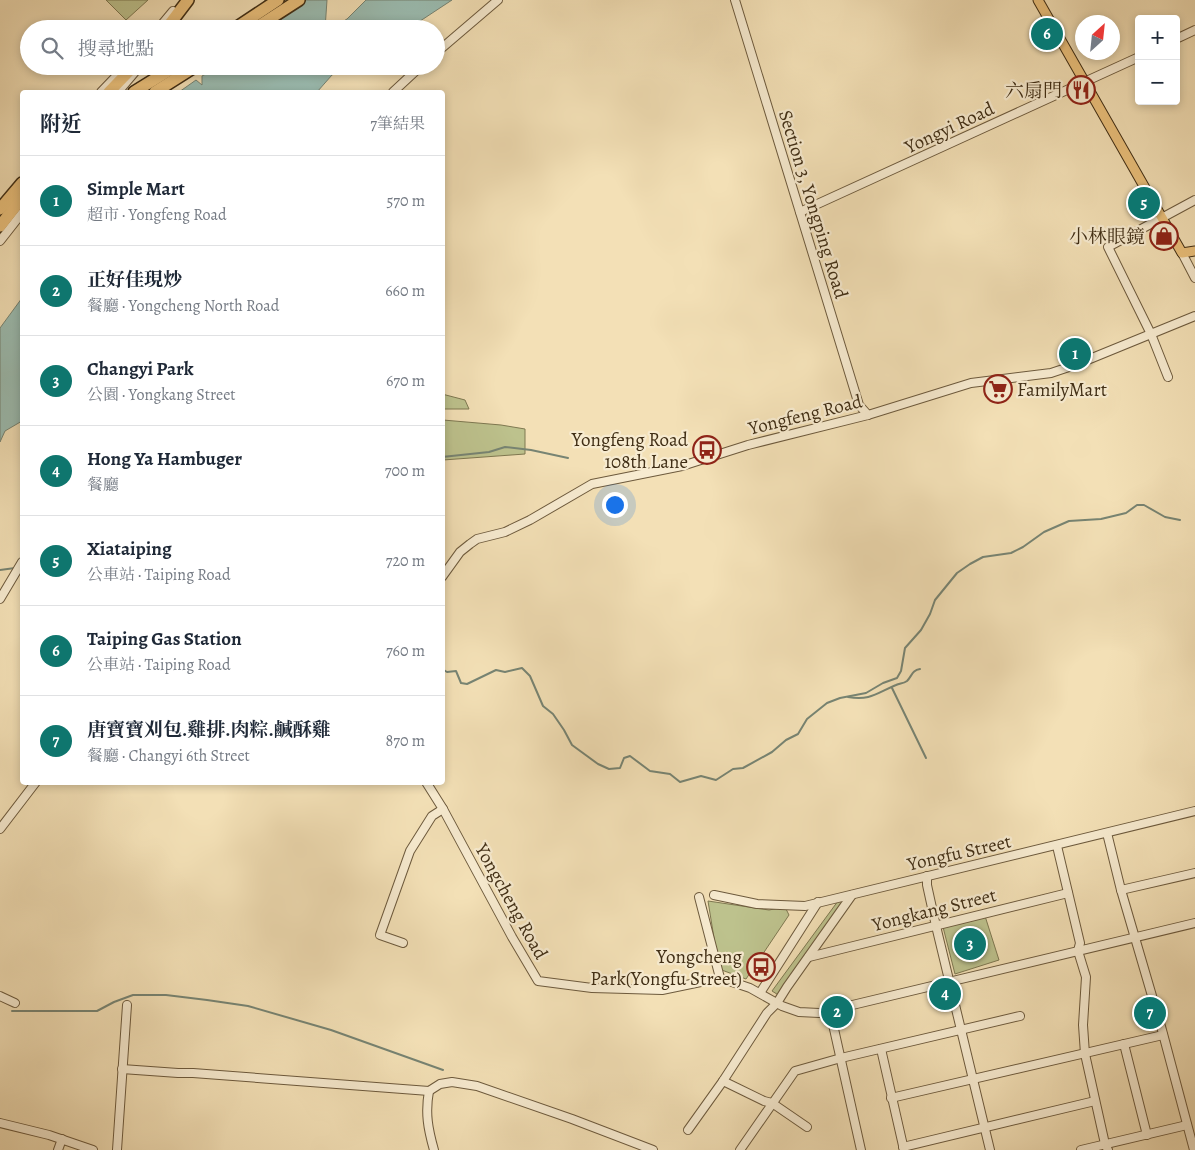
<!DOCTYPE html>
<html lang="zh-TW">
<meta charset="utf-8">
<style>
:root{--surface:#fff;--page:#f6f6f7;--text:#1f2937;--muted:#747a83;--line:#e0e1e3;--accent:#0f766e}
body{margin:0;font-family:Alegreya,"Noto Serif TC",serif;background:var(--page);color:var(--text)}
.controls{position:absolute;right:15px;top:15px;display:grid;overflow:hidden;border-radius:5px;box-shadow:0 2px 8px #0003}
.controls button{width:45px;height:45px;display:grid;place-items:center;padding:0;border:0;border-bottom:1px solid var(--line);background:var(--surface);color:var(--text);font:25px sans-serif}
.compass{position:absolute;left:1075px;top:15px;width:45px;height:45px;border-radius:50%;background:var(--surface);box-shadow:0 2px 8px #0003;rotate:27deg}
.you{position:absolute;left:614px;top:504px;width:18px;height:18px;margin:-12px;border:4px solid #fff;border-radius:50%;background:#1a73e8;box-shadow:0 0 0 8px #1a73e833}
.badge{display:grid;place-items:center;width:32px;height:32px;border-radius:50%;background:var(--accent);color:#fff;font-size:16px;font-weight:700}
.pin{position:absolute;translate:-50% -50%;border:2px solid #fff;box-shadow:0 1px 5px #0006}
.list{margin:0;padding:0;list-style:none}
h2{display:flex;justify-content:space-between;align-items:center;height:65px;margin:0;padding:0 20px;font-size:21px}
h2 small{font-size:16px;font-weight:400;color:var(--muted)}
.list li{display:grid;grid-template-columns:32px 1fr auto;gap:15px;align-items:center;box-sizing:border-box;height:90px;padding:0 20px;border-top:1px solid var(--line)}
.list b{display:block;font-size:19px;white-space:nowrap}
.list p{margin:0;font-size:16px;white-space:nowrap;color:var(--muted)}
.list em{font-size:16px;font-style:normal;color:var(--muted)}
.icon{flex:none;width:28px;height:28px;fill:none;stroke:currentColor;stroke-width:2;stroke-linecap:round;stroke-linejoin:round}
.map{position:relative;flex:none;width:1195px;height:1150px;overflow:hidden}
.search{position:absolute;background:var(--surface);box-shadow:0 2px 8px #0003;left:20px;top:20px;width:425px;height:55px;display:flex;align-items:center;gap:12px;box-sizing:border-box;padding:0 18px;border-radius:28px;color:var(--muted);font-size:19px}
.panel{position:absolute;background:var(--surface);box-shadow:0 2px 8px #0003;left:20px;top:90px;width:425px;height:695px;border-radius:5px}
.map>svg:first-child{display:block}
</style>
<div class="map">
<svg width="1195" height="1150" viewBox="0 0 1195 1150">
<rect width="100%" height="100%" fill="#f3e0b6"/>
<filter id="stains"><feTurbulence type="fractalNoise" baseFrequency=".004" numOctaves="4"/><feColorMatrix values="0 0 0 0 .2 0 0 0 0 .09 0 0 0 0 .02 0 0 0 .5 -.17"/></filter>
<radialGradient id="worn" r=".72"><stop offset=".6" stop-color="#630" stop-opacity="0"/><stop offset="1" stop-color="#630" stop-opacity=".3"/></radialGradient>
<g fill="#bdc28d" stroke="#7e7851">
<polygon points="106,0 148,0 126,20"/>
<polygon points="442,394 465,400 469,409 443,409"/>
<polygon points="443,420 501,425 525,429 525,454 443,460"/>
<polygon points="847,899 780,996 772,991 838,901"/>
<polygon points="708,901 769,910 785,907 789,915 746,979 719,969"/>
<polygon points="985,916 999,960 955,974 943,927"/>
</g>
<g fill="#9bbdb2" stroke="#778473">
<polygon points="265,0 327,0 325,29 246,29"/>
<polygon points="366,0 452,0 408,29 331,29 347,19"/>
<polygon points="221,66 346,66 332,75 317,92 179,92 196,80 202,85 202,76"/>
<polygon points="22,298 22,421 5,431 0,442 0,328"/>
</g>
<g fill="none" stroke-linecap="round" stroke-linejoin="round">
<g stroke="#778473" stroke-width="2">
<polyline points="442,457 489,452 505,447 531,450 568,458"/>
<polyline points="0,570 15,568"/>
<polyline points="442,669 447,672 456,671 461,683 467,684 496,670 505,672 522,668 530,676 543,706 553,714 564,730 572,745 598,764 609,769 620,768 624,758 630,756 650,771 670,774 680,782 701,776 716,780 733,769 743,768 772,752 786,740 798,734 807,719 827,703 840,698 866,693 883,683 897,678 901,671 905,648 921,630 930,614 935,600 957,573 970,564 983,557 1011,553 1023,547 1044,532 1069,521 1101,519 1126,513 1137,505 1144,505 1165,517 1180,520"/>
<polyline points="892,688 926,758"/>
<path d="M 848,697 C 870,701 877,693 896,685 C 900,683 903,684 907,681 C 912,676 912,670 920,669"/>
<polyline points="12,1011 97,1011 114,1002 133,995 166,995 207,1000 248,1006 331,1030 443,1070"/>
</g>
<defs>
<g id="minor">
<polyline points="735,0 859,405 868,415"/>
<polyline points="158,29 173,11"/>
<polyline points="1176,39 1195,30"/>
<polyline points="436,53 498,0"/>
<polyline points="101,92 126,66"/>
<polyline points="118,92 140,66"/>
<polyline points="393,92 421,66"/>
<polyline points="800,212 1139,57"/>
<polyline points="0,241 22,213"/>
<polyline points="1182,253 1195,278"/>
<polyline points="1168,377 1151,334 1108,247 1195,200"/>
<polyline points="442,577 460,552 470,544 477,539 505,532 530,520 592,484 682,466 748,445 868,415 971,383 1051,373 1075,365 1195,316"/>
<polyline points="0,599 22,562"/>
<polyline points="426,782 443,809 512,937 538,981 592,988 662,990 720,978 750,988 782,1006 799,1012 819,1013 1195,923"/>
<polyline points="0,829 36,782"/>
<polyline points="1107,833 1121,890 1162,1030 1194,1150"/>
<polyline points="1057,846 1080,943 1078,951 1086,977 1083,1025 1085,1054 1105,1144 1108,1150"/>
<polyline points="927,876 927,885 936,926 990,1150"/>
<polyline points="1121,890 1195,873"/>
<polyline points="714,895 757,904 805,906 1195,811"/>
<polyline points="699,897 720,978"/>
<polyline points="403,943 380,935 410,851 432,816 443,809"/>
<polyline points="809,957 1068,893"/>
<polyline points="760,993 818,902"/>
<polyline points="0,996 15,1003"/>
<polyline points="830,1011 861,1150"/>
<polyline points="1124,1044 1147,1135"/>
<polyline points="881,1049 904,1150"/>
<polyline points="122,1069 178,1073 193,1073 429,1091 440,1084 452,1082 477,1086 572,1119 653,1150"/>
<polyline points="723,1081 764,1101 772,1103 807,1127"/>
<path d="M 429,1091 C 425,1113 428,1129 434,1150"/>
<polyline points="891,1098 1163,1035"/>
<polyline points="0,1123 49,1135 93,1150"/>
<polyline points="688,1130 723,1081 767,1013 777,1003 787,987 852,895"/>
<polyline points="903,1147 1095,1101"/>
<polyline points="58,1150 62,1139"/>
<polyline points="117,1150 127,1005"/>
<polyline points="740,1150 795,1071 841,1058 1020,1016"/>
<polyline points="1081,1150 1187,1125"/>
</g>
<polyline id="major" points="1038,0 1182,253 1195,251"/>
<g id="highway">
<polyline points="166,29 188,0"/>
<polyline points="234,29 278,0"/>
<polyline points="254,29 299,0"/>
<polyline points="109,92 134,66"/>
<polyline points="134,92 176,66"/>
<polyline points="155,92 196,66"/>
<polyline points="0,209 22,183"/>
<polyline points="0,226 22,198"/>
</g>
</defs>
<use href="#minor" stroke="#6d5a3d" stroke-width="10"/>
<use href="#major" stroke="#402e15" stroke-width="11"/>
<use href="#highway" stroke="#402e15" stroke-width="14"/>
<use href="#minor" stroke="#f7ebd0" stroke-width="8"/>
<use href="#major" stroke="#eac07b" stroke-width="9"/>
<use href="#highway" stroke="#eac07b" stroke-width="11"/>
</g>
<defs>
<symbol id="restaurant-ring" viewBox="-11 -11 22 22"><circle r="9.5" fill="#f7ebd0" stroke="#8f2418" stroke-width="1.5"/><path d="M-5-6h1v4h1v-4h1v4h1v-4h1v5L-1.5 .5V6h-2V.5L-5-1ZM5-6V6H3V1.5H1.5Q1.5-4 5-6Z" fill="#8f2418"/></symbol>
<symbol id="shop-ring" viewBox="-11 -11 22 22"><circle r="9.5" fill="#f7ebd0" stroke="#8f2418" stroke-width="1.5"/><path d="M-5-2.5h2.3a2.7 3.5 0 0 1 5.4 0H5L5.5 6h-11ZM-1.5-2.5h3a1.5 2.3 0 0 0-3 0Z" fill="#8f2418"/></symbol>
<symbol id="supermarket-ring" viewBox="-11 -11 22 22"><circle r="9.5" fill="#f7ebd0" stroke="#8f2418" stroke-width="1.5"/><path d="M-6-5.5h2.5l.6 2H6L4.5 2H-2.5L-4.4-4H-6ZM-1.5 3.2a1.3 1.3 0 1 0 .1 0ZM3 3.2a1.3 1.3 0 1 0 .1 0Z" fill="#8f2418"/></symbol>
<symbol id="bus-ring" viewBox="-11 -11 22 22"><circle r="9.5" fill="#f7ebd0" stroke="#8f2418" stroke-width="1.5"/><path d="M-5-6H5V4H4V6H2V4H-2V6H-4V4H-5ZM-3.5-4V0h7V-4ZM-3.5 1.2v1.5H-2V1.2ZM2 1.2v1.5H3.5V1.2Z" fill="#8f2418"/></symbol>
</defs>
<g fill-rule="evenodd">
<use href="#restaurant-ring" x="1065" y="74" width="32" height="32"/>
<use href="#shop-ring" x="1148" y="220" width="32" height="32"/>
<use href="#supermarket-ring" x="982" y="373" width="32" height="32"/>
<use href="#bus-ring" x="691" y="434" width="32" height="32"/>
<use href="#bus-ring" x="745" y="951" width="32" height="32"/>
</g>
<g text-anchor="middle" stroke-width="4.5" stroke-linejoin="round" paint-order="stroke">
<g font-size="19" fill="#402e15" stroke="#f7ebd0" text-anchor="end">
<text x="1062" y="97">六扇門</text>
<text x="1145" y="243">小林眼鏡</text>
<text x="1017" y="396" text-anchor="start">FamilyMart</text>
<text x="688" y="446">Yongfeng Road<tspan x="688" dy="22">108th Lane</tspan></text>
<text x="742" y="963">Yongcheng<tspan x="742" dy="22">Park(Yongfu Street)</tspan></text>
</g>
<g font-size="19" fill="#402e15" stroke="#f7ebd0">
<text transform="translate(949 127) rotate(-25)" y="7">Yongyi Road</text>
<text transform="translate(814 204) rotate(73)" y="7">Section 3, Yongping Road</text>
<text transform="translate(805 414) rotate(-14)" y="7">Yongfeng Road</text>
<text transform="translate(959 852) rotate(-13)" y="7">Yongfu Street</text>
<text transform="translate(512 901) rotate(61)" y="7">Yongcheng Road</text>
<text transform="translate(934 909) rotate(-14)" y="7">Yongkang Street</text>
</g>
</g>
<rect width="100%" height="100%" filter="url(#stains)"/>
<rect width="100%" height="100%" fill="url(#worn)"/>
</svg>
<div class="controls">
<button>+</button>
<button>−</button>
</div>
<svg class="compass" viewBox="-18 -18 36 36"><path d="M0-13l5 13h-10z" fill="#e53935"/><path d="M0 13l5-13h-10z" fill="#747a83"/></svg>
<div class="you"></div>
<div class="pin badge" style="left:1075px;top:354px">1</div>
<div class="pin badge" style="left:837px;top:1012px">2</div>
<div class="pin badge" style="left:970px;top:944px">3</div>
<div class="pin badge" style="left:945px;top:994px">4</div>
<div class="pin badge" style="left:1144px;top:203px">5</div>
<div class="pin badge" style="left:1047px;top:34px">6</div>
<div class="pin badge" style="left:1150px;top:1013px">7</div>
<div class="search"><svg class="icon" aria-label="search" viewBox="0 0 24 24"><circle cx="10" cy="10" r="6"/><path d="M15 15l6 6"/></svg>搜尋地點</div>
<section class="panel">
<h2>附近<small>7筆結果</small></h2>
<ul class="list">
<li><span class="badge">1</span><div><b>Simple Mart</b><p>超市 · Yongfeng Road</p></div><em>570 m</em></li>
<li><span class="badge">2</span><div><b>正好佳現炒</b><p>餐廳 · Yongcheng North Road</p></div><em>660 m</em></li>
<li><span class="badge">3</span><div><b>Changyi Park</b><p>公園 · Yongkang Street</p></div><em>670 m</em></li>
<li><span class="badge">4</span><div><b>Hong Ya Hambuger</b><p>餐廳</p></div><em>700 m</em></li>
<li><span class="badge">5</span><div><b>Xiataiping</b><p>公車站 · Taiping Road</p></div><em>720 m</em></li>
<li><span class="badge">6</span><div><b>Taiping Gas Station</b><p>公車站 · Taiping Road</p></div><em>760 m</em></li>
<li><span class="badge">7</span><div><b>唐寶寶刈包.雞排.肉粽.鹹酥雞</b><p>餐廳 · Changyi 6th Street</p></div><em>870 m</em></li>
</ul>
</section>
</div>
